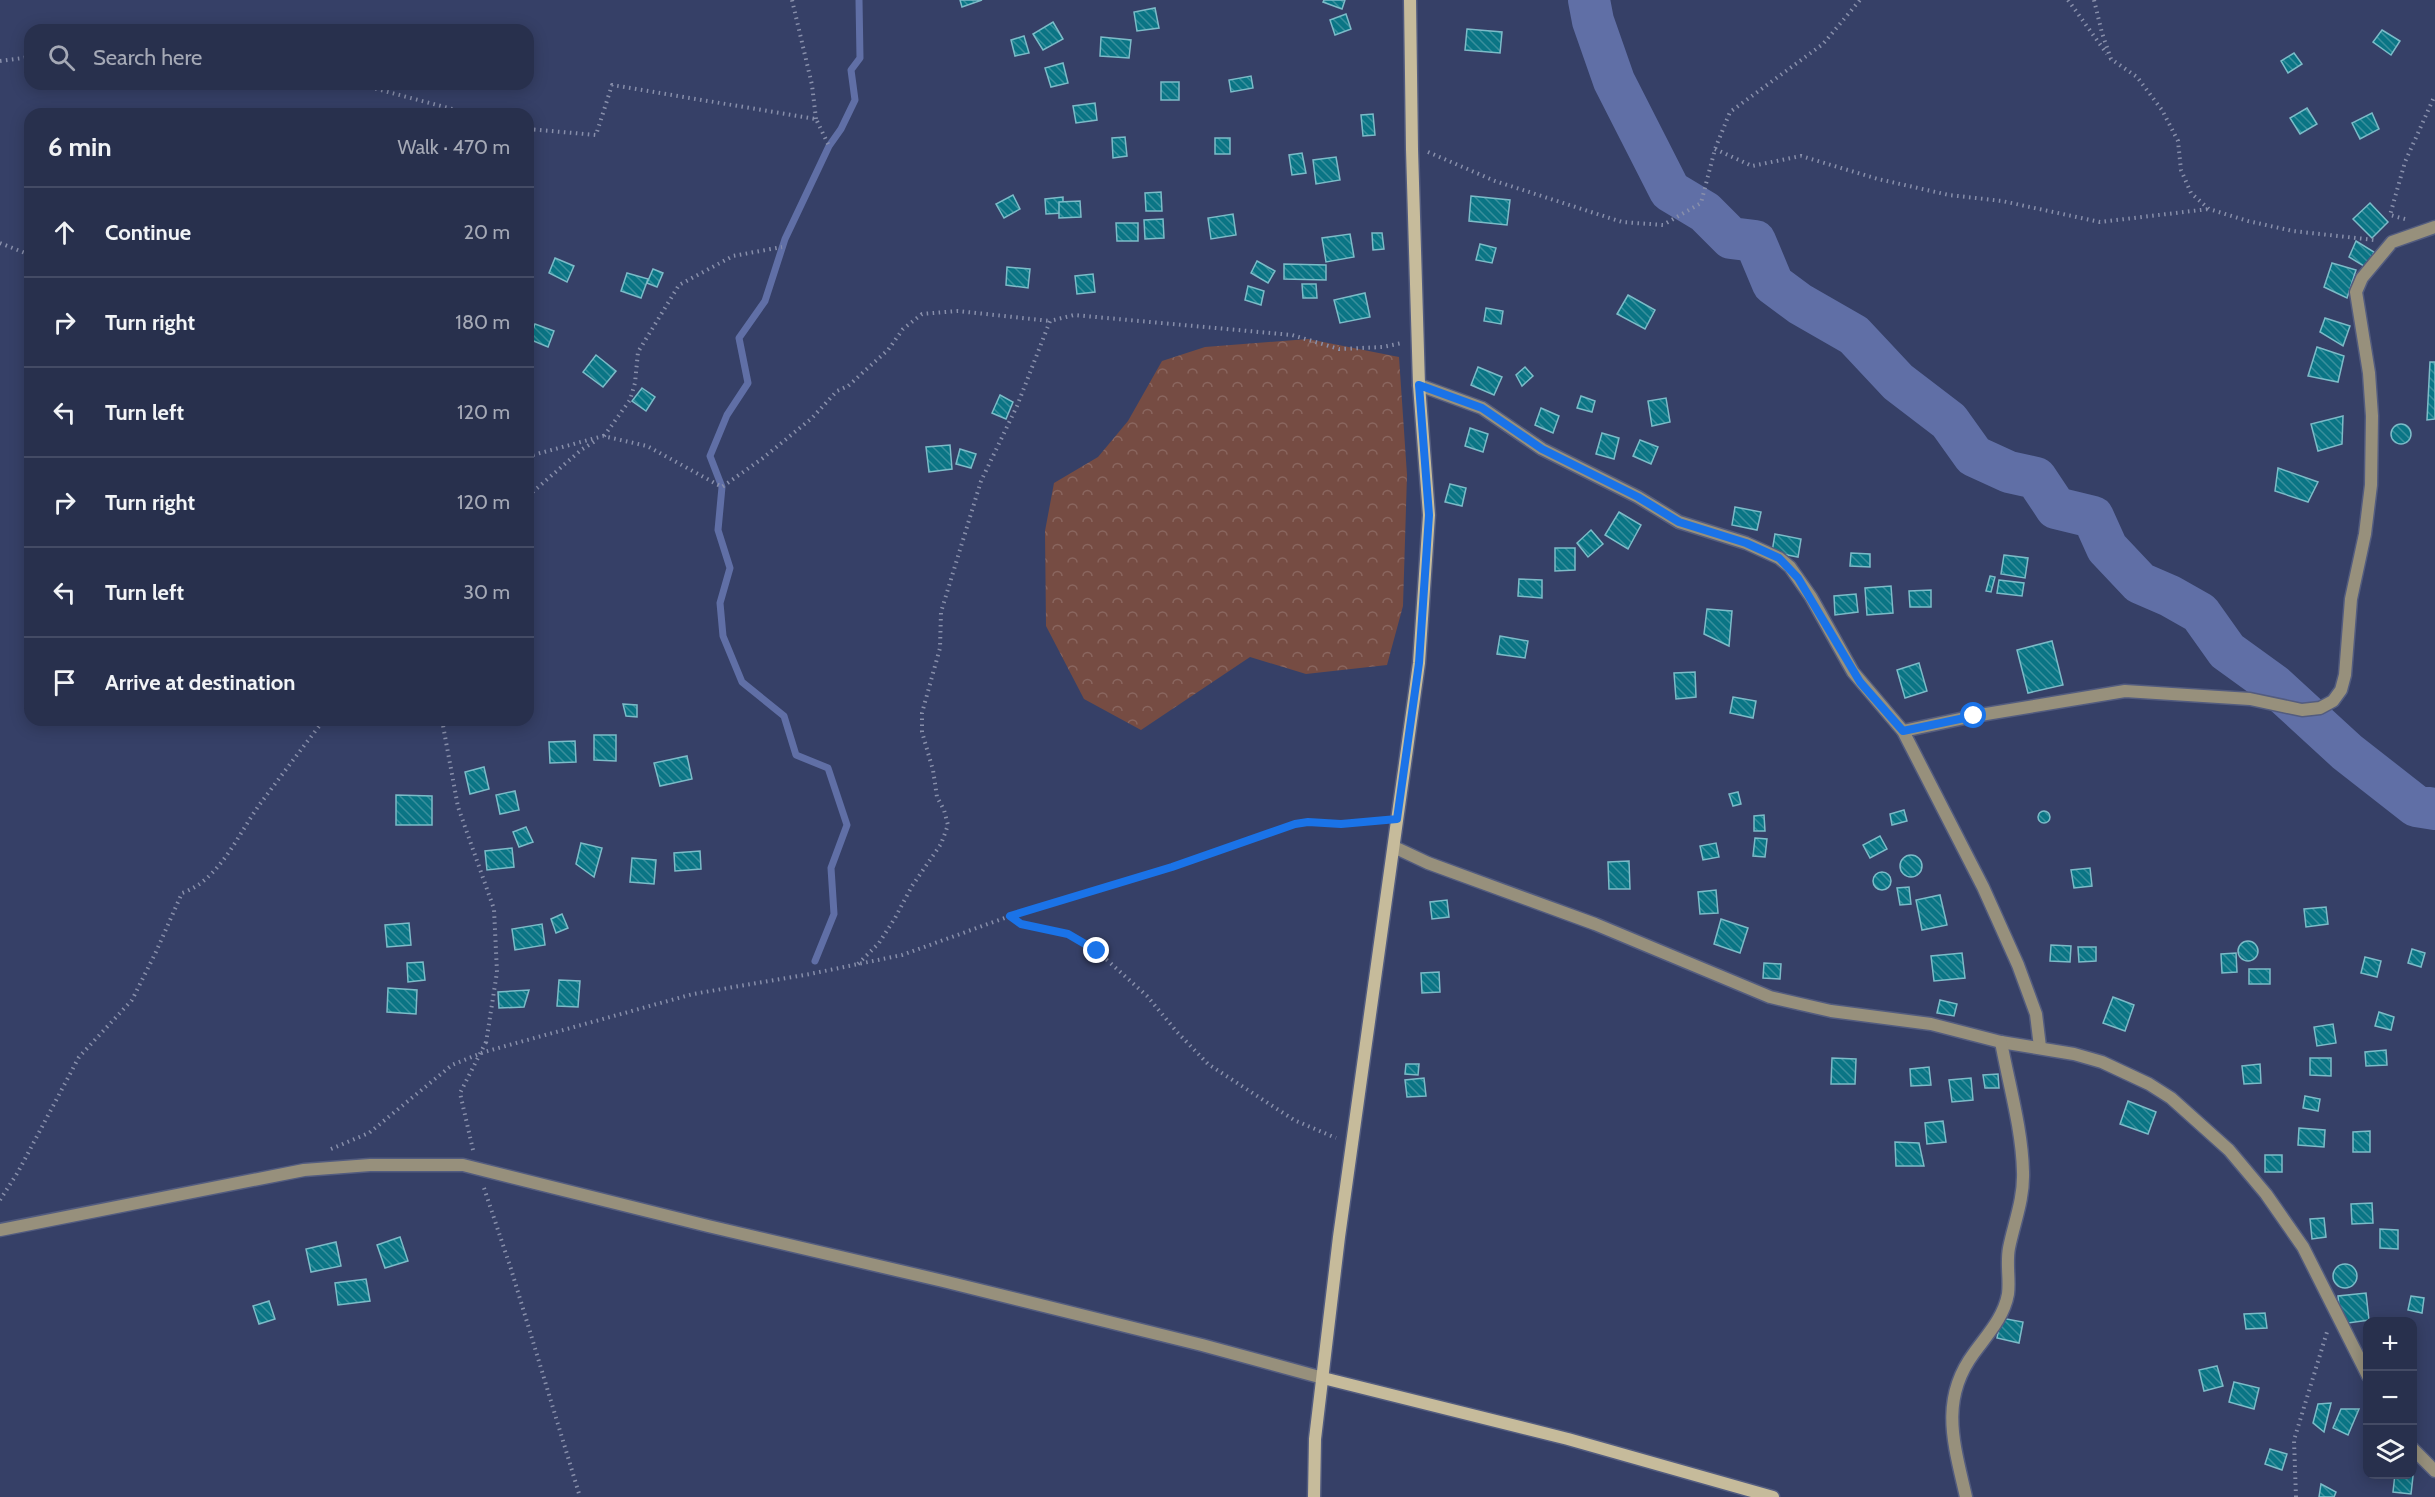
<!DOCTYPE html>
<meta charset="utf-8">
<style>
:root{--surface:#28304d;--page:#343c57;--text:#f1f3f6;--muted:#a5a9b6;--line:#444b65}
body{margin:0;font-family:Cabin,sans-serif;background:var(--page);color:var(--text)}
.controls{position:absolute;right:18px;bottom:18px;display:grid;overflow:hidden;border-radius:12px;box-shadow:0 3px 15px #0003}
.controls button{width:54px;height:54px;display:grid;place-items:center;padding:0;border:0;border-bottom:2px solid var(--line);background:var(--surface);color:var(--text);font:30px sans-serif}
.stop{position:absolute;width:18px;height:18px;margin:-14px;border:4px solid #1a73e8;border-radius:50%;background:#fff}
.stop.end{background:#1a73e8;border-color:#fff;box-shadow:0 2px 6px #0008}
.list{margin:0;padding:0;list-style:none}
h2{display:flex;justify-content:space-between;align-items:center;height:78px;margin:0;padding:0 24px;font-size:26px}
h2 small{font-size:20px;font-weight:400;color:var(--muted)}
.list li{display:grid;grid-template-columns:39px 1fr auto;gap:18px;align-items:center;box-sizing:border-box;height:90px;padding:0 24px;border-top:2px solid var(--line)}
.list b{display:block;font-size:22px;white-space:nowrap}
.list em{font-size:20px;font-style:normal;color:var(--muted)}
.icon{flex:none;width:33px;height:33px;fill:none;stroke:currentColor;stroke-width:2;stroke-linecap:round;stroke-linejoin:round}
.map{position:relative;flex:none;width:2435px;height:1497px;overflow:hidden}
.search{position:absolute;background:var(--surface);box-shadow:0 3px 15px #0003;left:24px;top:24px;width:510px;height:66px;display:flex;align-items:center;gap:15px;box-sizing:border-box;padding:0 21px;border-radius:18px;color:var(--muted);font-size:22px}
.panel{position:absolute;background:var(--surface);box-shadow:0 3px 15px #0003;left:24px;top:108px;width:510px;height:618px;border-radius:18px}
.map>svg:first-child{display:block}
</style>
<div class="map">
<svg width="2435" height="1497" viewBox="0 0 2435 1497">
<defs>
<pattern id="forest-crowns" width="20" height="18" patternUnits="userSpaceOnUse" patternTransform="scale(1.5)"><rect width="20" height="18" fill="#764c43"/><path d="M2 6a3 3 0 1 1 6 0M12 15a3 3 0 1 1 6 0" fill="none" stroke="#8a665f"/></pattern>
<pattern id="building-back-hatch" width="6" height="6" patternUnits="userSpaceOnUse" patternTransform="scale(1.5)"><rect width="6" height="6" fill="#0a7585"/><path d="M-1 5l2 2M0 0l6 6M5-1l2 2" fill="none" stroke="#3a909d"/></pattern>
</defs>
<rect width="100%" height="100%" fill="#364067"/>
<polygon fill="url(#forest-crowns)" points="1308,339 1399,357 1407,475 1403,606 1387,665 1306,674 1250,657 1141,730 1084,699 1046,626 1045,531 1054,483 1098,457 1128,421 1162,361 1205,347"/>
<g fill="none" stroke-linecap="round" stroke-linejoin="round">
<polyline stroke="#606fa6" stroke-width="7" points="815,961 834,914 831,868 847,825 828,768 796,755 784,716 742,682 723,636 720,603 730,568 718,530 722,487 710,456 727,415 748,383 739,338 765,301 785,239 829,146 841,129 855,100 851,70 860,58 859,0"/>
<polyline stroke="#606fa6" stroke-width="42" points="1589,0 1593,21 1614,81 1670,191 1705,212 1731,238 1755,241 1773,284 1800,304 1854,335 1898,382 1949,421 1974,456 2009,472 2036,478 2056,508 2093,517 2107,548 2140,583 2170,596 2200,613 2227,651 2274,685 2347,752 2416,806 2435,809"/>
</g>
<g fill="url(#building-back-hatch)" stroke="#7cbbc8" stroke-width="1.5">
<polygon points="960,0 982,0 962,7"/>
<polygon points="1324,0 1345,0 1342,9 1323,2"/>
<polygon points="1155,8 1159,28 1137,31 1134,12"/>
<polygon points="1346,14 1351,29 1335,35 1330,20"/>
<polygon points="1053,22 1063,39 1043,50 1033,34"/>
<polygon points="1467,29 1502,32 1500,53 1465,50"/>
<polygon points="2382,30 2400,41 2391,55 2373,42"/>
<polygon points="1024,36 1029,53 1015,56 1011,40"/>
<polygon points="1101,37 1131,40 1129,58 1100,56"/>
<polygon points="2294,53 2302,64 2288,73 2281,61"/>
<polygon points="1063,63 1068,83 1051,87 1045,68"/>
<polygon points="1251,76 1253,88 1231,92 1229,80"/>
<rect x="1161" y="82" width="18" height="18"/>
<polygon points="1095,103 1097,120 1076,123 1073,106"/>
<polygon points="2307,108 2317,124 2300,134 2290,118"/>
<polygon points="2372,113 2379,129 2360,139 2352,123"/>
<polygon points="1373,114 1375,135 1363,136 1361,115"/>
<polygon points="1125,137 1127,156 1113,158 1112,138"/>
<rect x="1215" y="138" width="15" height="16"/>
<polygon points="1302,153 1306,173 1292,175 1289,155"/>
<polygon points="1336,157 1340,180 1316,184 1313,160"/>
<polygon points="1161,192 1162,211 1146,211 1145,193"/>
<polygon points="1013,195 1020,209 1004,218 996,204"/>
<polygon points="1471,196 1510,200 1507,225 1469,221"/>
<polygon points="1063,197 1063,213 1046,214 1045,199"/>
<polygon points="1080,201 1081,217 1059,218 1059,202"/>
<polygon points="2370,203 2388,222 2372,238 2353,219"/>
<polygon points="1233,214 1236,235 1211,239 1208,218"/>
<polygon points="1163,219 1164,238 1145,239 1144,220"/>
<polygon points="1116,223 1138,223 1138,241 1117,241"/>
<polygon points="1372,233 1382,233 1384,249 1373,250"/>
<polygon points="1350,234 1354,257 1326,262 1322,238"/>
<polygon points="2356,241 2374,252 2367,268 2349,257"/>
<polygon points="1480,244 1496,248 1492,263 1476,260"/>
<polygon points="555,258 574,266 567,282 549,273"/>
<polygon points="1257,261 1275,271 1268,283 1251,273"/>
<polygon points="2332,263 2356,270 2347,298 2324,287"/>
<polygon points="1284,264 1326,265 1326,280 1284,279"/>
<polygon points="1007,267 1030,269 1028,288 1006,285"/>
<polygon points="653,269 663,273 657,287 647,283"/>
<polygon points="627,273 648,279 641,298 621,291"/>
<polygon points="1093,274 1095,292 1077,294 1075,276"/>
<polygon points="1302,284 1316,284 1317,298 1303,298"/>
<polygon points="1248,286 1264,291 1261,305 1245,300"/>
<polygon points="1365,293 1370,317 1340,323 1334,300"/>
<polygon points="1628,295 1655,310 1645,329 1617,314"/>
<polygon points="1486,308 1503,311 1501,324 1484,321"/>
<polygon points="2325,318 2350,326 2343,346 2320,332"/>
<polygon points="535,324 554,331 548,347 529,339"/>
<polygon points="2317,347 2344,356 2338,382 2308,376"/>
<polygon points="596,355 616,371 603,387 583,372"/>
<polygon points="2430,362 2435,362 2435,419 2427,420"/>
<polygon points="1478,367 1502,377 1494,395 1471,385"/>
<polygon points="1525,367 1533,376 1522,386 1516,375"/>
<polygon points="642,388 655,397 646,411 632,401"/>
<polygon points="1000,395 1013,402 1006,419 992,413"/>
<polygon points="1581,396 1595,401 1592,412 1577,408"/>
<polygon points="1666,398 1670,422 1652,426 1648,401"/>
<polygon points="1541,408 1559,416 1553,433 1535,425"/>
<polygon points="2343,416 2342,444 2318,451 2311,424"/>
<circle cx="2401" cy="434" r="10"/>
<polygon points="1470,428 1488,434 1483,452 1465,446"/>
<polygon points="1602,433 1619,438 1614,459 1596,454"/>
<polygon points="1640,440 1658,447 1651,464 1633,456"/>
<polygon points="950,445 952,469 929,472 926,447"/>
<polygon points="960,449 976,454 971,468 956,464"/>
<polygon points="2278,468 2318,482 2308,502 2275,491"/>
<polygon points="1450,484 1466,488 1462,506 1445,502"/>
<polygon points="1735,507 1761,512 1757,530 1732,525"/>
<polygon points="1619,512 1641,525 1628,549 1605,535"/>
<polygon points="1591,530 1603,544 1588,557 1577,543"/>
<polygon points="1775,534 1801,539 1798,557 1772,552"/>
<polygon points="1555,548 1575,548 1575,570 1555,571"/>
<polygon points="1851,553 1870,554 1870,567 1850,566"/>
<polygon points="2004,555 2028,558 2025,578 2001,574"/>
<polygon points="1990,576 1995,577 1991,592 1986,591"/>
<polygon points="1519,579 1542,580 1542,598 1518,596"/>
<polygon points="1999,580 2024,583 2022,596 1997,593"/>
<polygon points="1891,586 1893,613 1867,615 1865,588"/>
<polygon points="1931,590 1931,607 1910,607 1909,591"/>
<polygon points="1856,594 1858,612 1835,615 1834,596"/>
<polygon points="1707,609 1732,611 1729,646 1704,634"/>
<polygon points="1500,636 1528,641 1525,658 1497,654"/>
<polygon points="2052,641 2063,685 2028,693 2017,650"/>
<polygon points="1919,663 1927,691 1905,698 1897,670"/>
<polygon points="1695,672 1696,697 1676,699 1674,673"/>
<polygon points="1733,697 1756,701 1753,718 1730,713"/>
<polygon points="623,704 637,705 637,717 626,716"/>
<polygon points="594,735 616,735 616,761 594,760"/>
<polygon points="575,741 576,762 550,763 549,742"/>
<polygon points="687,756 692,779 660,786 654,763"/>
<polygon points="484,767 489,789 470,794 465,772"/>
<polygon points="515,791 519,810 500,814 496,795"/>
<polygon points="1738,792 1741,804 1733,806 1729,794"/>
<polygon points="396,795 432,796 432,825 396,825"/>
<polygon points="1904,810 1907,821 1892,825 1890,814"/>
<circle cx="2044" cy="817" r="6"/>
<polygon points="1764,815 1765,831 1754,831 1754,816"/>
<polygon points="526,827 533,842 519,847 513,832"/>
<polygon points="1880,836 1887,849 1870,858 1863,845"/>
<polygon points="1755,838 1767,839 1765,857 1753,856"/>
<polygon points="581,843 602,848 594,877 576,864"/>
<polygon points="1716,843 1719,857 1703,860 1700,846"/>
<polygon points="512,848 514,867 487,870 485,851"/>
<polygon points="700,851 701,869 675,871 674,853"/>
<circle cx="1911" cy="866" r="11"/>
<polygon points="632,858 656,860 654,884 630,882"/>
<polygon points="1629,861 1630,889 1609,889 1608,862"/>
<polygon points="2090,868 2092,886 2074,888 2071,870"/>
<circle cx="1882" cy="881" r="9"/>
<polygon points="1909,887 1911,904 1900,905 1897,888"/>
<polygon points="1716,890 1718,913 1700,914 1698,892"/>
<polygon points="1940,895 1947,925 1922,930 1916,900"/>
<polygon points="1447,900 1449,917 1432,919 1430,902"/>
<polygon points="2326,907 2328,924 2306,927 2304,909"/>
<polygon points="562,914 568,928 556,933 551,919"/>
<polygon points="1721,919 1748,928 1740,953 1714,944"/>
<polygon points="409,923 411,945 387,947 385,925"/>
<polygon points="542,924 545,945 515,950 512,929"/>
<circle cx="2248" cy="951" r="10"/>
<polygon points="2051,945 2071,946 2070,962 2050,961"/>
<polygon points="2078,947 2096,947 2096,961 2079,962"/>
<polygon points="2412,949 2425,953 2421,967 2408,963"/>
<polygon points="1962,953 1965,978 1934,981 1931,956"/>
<polygon points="2236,953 2237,972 2222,973 2221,954"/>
<polygon points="2365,957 2381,961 2377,977 2361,973"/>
<polygon points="423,962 425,980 408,982 407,963"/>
<polygon points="1764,963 1781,964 1780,979 1763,978"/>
<rect x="2249" y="969" width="21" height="15"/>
<polygon points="1439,972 1440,992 1422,993 1421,973"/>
<polygon points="559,980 580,981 578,1007 557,1006"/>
<polygon points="388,988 417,990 416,1014 387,1012"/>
<polygon points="529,990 524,1007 499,1008 498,992"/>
<polygon points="2113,997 2134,1005 2125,1031 2103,1023"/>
<polygon points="1940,1000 1957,1004 1954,1016 1937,1013"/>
<polygon points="2379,1012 2394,1017 2391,1030 2375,1026"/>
<polygon points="2333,1024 2336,1043 2317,1046 2314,1027"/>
<polygon points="2386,1050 2387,1065 2366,1066 2365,1052"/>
<polygon points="1832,1058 1856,1059 1855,1084 1831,1084"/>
<polygon points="2310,1058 2331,1058 2331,1076 2310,1075"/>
<polygon points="1406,1064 1419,1064 1418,1075 1405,1074"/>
<polygon points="2260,1064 2261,1083 2244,1084 2242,1066"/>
<polygon points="1929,1067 1931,1085 1911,1086 1910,1069"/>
<polygon points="1998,1074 1999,1088 1985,1088 1983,1075"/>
<polygon points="1424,1078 1426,1096 1407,1097 1405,1080"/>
<polygon points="1971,1078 1973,1100 1952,1102 1949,1080"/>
<polygon points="2305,1096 2320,1099 2318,1111 2303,1108"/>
<polygon points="2128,1101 2156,1112 2148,1134 2120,1124"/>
<polygon points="1943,1121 1946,1142 1927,1144 1925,1123"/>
<polygon points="2299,1128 2325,1130 2324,1147 2298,1145"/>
<polygon points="2370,1131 2370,1152 2353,1152 2353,1132"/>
<polygon points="1895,1142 1919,1143 1924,1166 1896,1166"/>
<rect x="2265" y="1155" width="17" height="17"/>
<polygon points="2372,1203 2373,1223 2352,1224 2351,1204"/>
<polygon points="2324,1218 2326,1237 2312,1239 2310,1219"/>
<polygon points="2380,1229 2398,1230 2398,1249 2380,1248"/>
<polygon points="400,1237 408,1261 385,1268 377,1245"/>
<polygon points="336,1242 341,1266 311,1272 306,1249"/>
<circle cx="2345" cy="1276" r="12"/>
<polygon points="366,1279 370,1301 338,1305 335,1283"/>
<polygon points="2366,1293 2369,1320 2341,1324 2338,1296"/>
<polygon points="2411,1296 2424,1298 2422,1313 2408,1310"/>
<polygon points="269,1301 275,1319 259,1324 253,1306"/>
<polygon points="2265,1313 2267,1328 2246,1329 2244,1314"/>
<polygon points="2001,1318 2023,1322 2019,1343 1997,1338"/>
<polygon points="2217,1366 2223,1386 2204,1391 2199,1370"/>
<polygon points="2234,1382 2259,1388 2254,1409 2229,1402"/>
<polygon points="2331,1403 2324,1432 2313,1423 2318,1404"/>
<polygon points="2341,1409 2359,1409 2348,1435 2333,1428"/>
<polygon points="2270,1449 2287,1454 2282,1470 2265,1464"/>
<polygon points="2395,1474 2413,1476 2411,1494 2393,1492"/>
<polygon points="2321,1484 2336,1492 2334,1497 2319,1497"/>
</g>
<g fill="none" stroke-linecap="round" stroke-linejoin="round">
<defs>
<g id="street">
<polyline points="1419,385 1482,408 1542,449 1638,497 1679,522 1746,543 1779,558 1790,567 1811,597 1853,672 1903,731 1983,887 2018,965 2036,1014 2040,1047"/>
<polyline points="1903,731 1974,716 2125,691 2250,699 2302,710 2320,708 2333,701 2341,690 2345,675 2351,599 2365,534 2371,485 2372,416 2369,373 2356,292 2362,278 2392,242 2435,227"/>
<polyline points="1394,847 1428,863 1595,924 1770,997 1831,1011 1931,1024 2001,1042 2074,1054 2102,1062 2149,1084 2171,1098 2229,1150 2266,1194 2303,1247 2368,1376"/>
<polyline points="0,1230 304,1170 370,1165 463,1165 708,1226 943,1281 1202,1345 1323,1378"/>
<polyline points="2412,1448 2435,1471"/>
<path d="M 1966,1497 C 1954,1444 1939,1400 1974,1353 C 1987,1335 2004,1317 2008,1294 C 2010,1279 2006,1264 2009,1248 C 2014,1223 2024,1199 2023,1172 C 2022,1129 2009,1085 2001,1042"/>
</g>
<g id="secondary">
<polyline points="1323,1378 1568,1439 1773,1497"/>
<polyline points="1314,1497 1315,1439 1339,1237 1419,663 1429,515 1419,385 1412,149 1410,0"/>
</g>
</defs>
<use href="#street" stroke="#535c7f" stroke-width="15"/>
<use href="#secondary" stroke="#535c7f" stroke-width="15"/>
<g stroke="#888fab" stroke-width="4" stroke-dasharray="1.5 4.5" stroke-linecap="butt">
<polyline points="792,0 812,85 816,119"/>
<polyline points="2068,0 2107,54"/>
<polyline points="2094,0 2102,33 2111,59 2137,77 2162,110 2178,141 2181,170 2191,193 2209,209 2248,221 2293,231 2374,240"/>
<polyline points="0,61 30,57"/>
<polyline points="358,84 471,114"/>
<polyline points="528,129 596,135 612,85 816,119 829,146"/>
<polyline points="1715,149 1752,166 1801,156 1878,179 1949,195 2002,201 2100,222 2209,209"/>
<polyline points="1428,152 1495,181 1622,222 1663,225 1701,203 1715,149 1730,112 1823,44 1860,0"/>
<polyline points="2405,219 2390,215 2405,162 2435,95"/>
<polyline points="0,243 30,255"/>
<polyline points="604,436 630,400 635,383 638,352 679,285 733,256 782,247"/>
<polyline points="533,455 603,436 647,446 722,487 763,458 812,418 837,391 848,386 888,350 903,329 922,314 958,311 1050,321"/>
<polyline points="528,496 581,450 597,440"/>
<polyline points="442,720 458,807 494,909 497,972 486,1043"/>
<polyline points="1010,916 1021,924 1068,934 1081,940 1097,951 1147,996 1177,1032 1208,1064 1294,1120 1336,1138"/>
<polyline points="858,964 879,943 895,918 912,886 941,844 948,825 944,810 937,797 933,770 922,732 922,713 940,648 941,612 981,481 1017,406 1050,321 1074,315 1292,335 1339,349 1383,347 1402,343"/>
<polyline points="331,1149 369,1133 452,1065 484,1052 693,994 810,974 902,955 1010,916 1172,867 1295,824 1308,822 1341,824 1381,820"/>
<polyline points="473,1150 460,1093 486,1042"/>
<polyline points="484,1188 511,1269 580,1497"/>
<path d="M 0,1200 L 18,1172 L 79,1057 L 132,1000 L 155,954 L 182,893 C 220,880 238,834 260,804 C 281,776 302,748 324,720"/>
<polyline points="2296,1497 2294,1440 2327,1332"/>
</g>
<use href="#street" stroke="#97907c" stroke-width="12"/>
<use href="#secondary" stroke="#c6bb9b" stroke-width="12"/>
</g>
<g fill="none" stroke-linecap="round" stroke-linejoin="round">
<polyline stroke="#1a73e8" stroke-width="8" points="1097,951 1068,934 1021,924 1010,916 1172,867 1295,824 1308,822 1341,824 1397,819 1419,663 1429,515 1419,385 1482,408 1542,449 1638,497 1679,522 1746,543 1779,558 1798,578 1860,682 1903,731 1974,716"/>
</g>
</svg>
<div class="controls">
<button>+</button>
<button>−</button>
<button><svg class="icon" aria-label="layers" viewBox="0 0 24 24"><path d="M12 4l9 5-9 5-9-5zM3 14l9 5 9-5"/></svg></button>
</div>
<div class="stop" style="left:1974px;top:716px"></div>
<div class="stop end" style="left:1097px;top:951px"></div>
<div class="search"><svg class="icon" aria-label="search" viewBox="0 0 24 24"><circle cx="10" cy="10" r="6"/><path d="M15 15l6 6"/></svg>Search here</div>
<section class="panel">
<h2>6 min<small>Walk · 470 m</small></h2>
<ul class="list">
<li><svg class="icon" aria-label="ahead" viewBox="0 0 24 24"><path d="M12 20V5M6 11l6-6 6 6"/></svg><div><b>Continue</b></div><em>20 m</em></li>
<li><svg class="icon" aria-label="right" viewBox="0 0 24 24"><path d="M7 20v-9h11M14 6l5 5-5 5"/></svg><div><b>Turn right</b></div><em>180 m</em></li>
<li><svg class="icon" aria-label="left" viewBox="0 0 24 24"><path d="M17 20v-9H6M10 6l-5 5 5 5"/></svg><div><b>Turn left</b></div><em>120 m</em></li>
<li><svg class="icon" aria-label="right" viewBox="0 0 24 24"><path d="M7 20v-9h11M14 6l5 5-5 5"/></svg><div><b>Turn right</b></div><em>120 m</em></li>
<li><svg class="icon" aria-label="left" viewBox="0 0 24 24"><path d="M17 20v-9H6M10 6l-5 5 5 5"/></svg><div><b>Turn left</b></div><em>30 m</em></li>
<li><svg class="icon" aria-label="arrive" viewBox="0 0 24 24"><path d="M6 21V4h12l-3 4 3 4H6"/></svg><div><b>Arrive at destination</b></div></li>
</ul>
</section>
</div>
